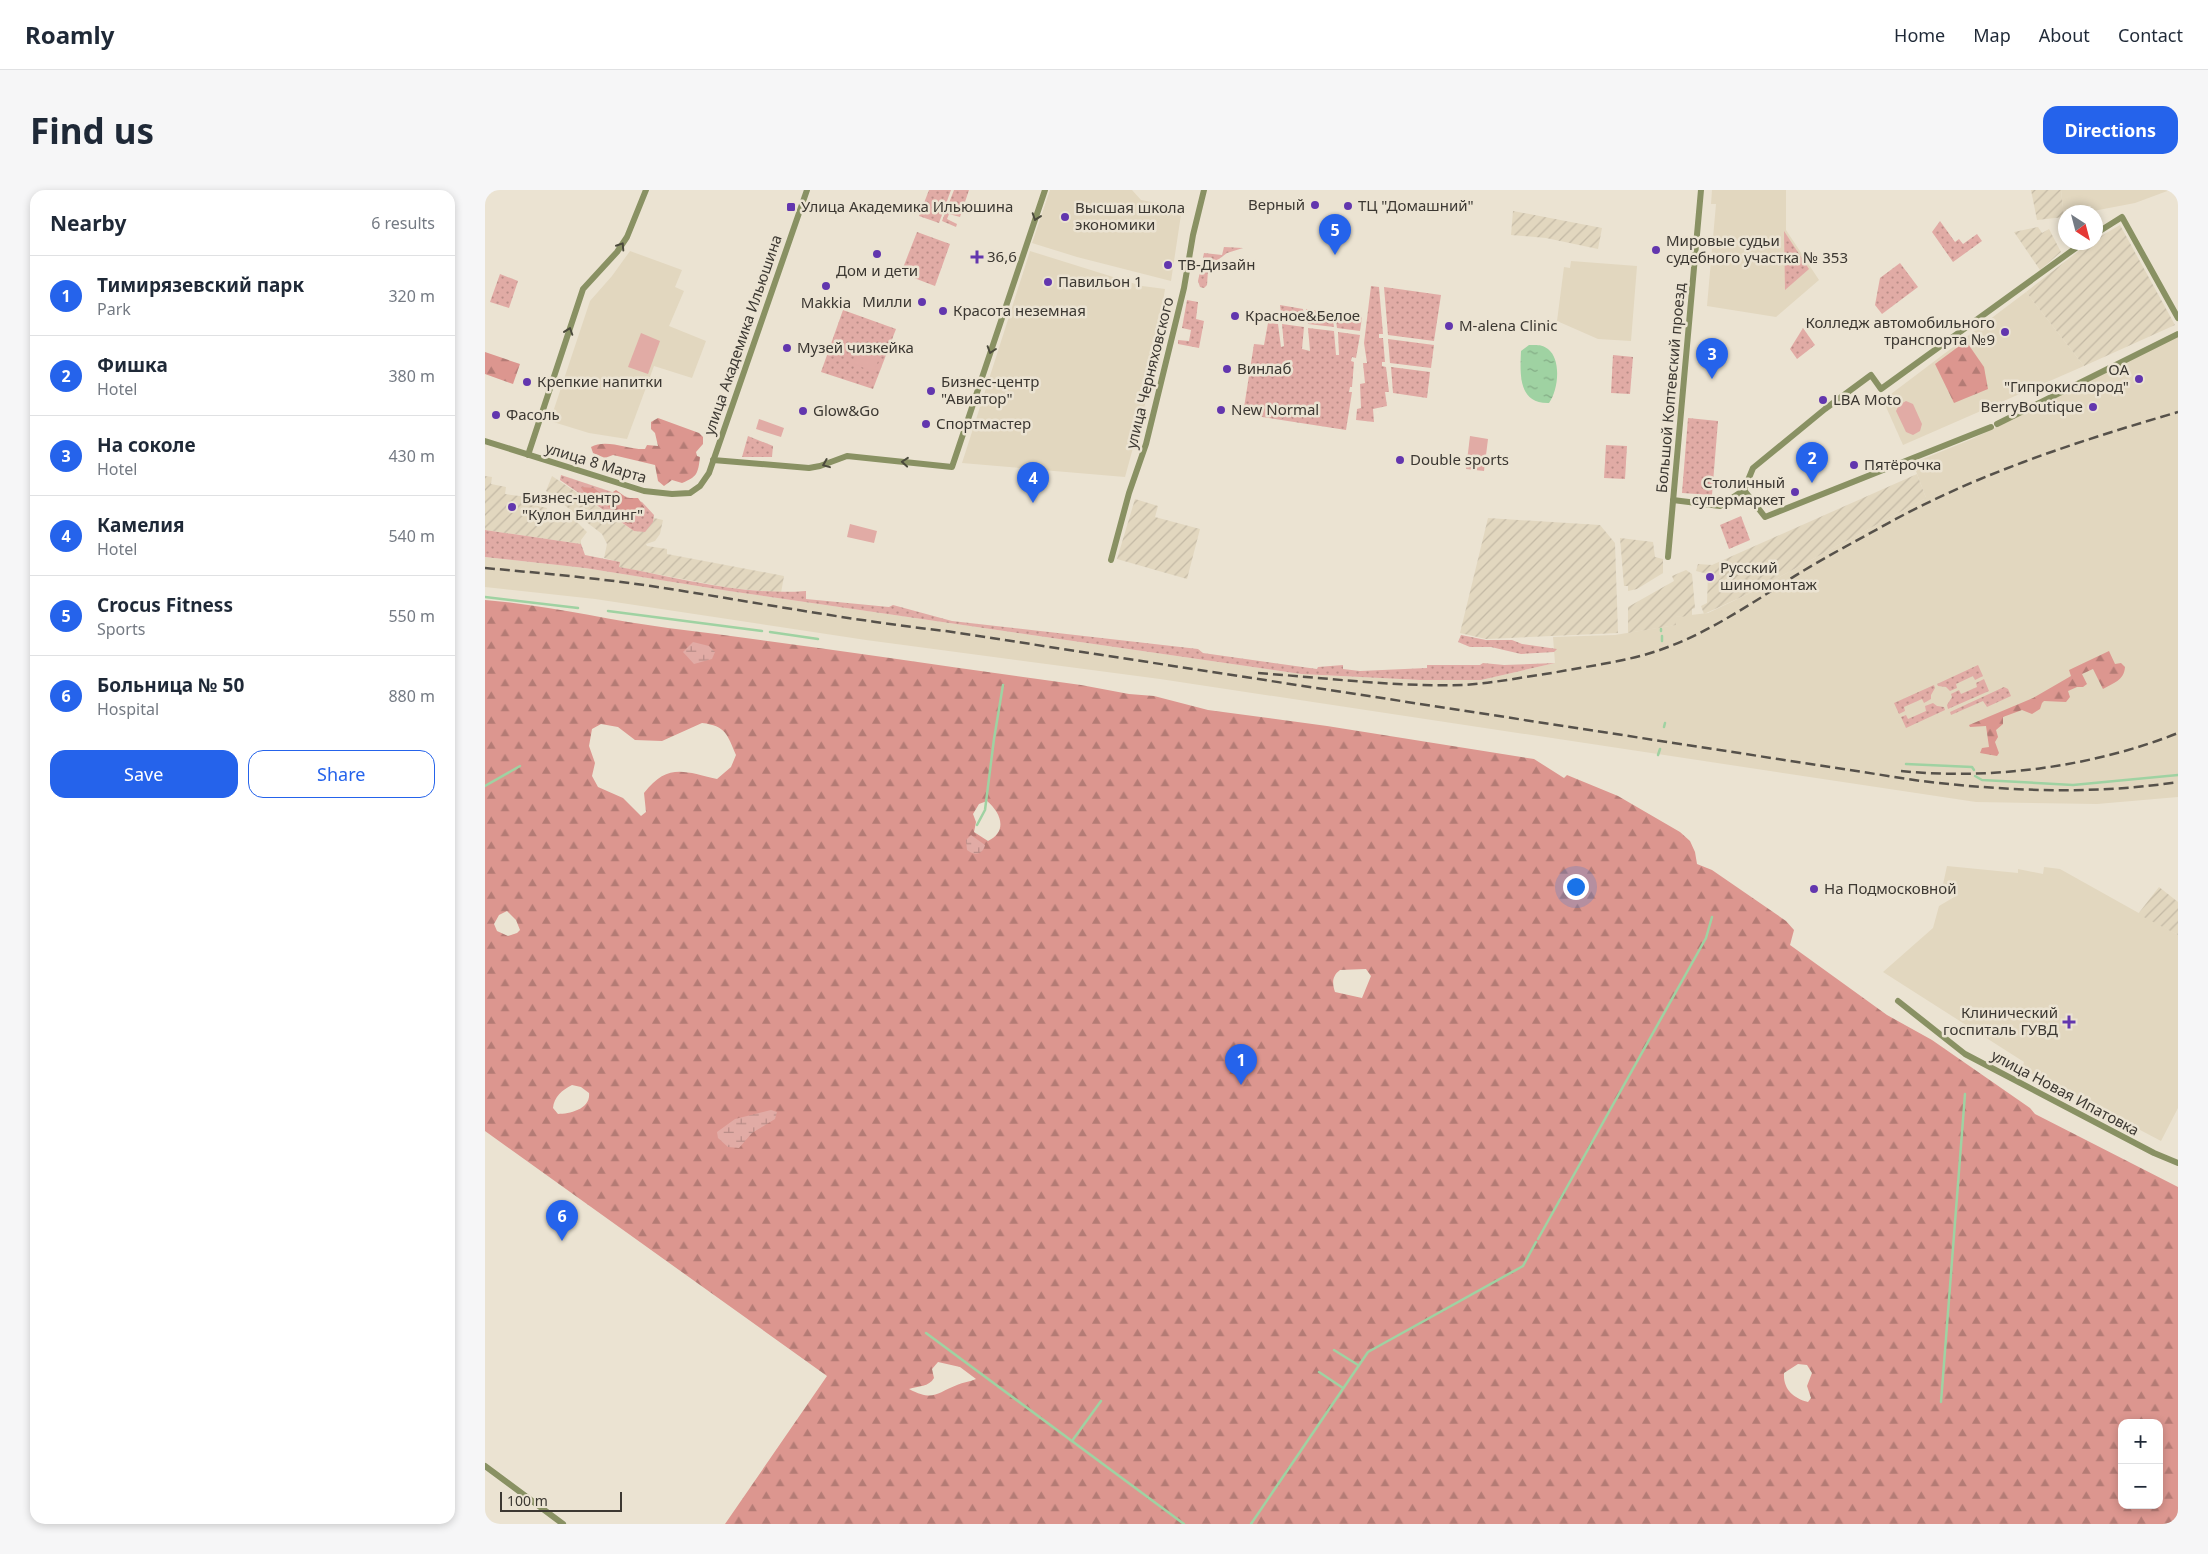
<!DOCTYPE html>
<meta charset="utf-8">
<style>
:root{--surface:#fff;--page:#f6f6f7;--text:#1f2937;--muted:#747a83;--line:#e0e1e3;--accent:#2563eb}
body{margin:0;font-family:"Noto Sans",sans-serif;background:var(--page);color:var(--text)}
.controls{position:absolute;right:15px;bottom:15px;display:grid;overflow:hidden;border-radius:10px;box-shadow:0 2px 8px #0003}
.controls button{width:45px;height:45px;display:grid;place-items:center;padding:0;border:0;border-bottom:1px solid var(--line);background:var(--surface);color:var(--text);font:25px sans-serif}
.compass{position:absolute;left:1573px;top:15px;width:45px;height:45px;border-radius:50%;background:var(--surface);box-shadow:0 2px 8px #0003;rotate:144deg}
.scale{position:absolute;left:15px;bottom:12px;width:122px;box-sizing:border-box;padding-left:5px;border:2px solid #3c3832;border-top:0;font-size:14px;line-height:18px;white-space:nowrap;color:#3c3832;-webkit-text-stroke:4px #ebe3d2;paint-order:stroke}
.you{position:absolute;left:1090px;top:696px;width:18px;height:18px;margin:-12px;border:4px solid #fff;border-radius:50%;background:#1a73e8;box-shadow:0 0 0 8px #1a73e833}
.badge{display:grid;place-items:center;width:32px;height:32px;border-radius:50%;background:var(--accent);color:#fff;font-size:16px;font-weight:700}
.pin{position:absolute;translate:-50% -41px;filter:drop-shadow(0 1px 2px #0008)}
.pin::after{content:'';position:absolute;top:26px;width:18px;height:15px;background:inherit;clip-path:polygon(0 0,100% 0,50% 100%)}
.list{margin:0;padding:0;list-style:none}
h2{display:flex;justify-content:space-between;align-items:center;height:65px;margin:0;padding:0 20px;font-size:21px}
h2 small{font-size:16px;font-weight:400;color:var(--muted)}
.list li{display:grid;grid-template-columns:32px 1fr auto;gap:15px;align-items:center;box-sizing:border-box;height:80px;padding:0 20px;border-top:1px solid var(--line)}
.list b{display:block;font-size:19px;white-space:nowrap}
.list p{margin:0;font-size:16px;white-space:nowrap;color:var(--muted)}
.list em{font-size:16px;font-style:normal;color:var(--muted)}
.actions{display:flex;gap:10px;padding:15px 20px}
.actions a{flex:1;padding:11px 0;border:1px solid var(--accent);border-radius:15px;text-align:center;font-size:18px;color:var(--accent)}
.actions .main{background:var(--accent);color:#fff}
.map{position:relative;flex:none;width:1693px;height:1334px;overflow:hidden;border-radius:15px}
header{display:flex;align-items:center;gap:30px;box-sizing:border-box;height:70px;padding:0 25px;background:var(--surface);border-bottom:1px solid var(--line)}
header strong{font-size:24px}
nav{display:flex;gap:28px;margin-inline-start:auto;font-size:18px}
.intro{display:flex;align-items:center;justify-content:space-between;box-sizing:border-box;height:120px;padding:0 30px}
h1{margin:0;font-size:35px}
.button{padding:12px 22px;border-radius:15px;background:var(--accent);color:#fff;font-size:18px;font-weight:700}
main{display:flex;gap:30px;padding:0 30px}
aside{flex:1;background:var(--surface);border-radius:15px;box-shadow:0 2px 8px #0003}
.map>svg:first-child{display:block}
</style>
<header>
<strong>Roamly</strong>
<nav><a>Home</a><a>Map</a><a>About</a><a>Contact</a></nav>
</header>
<div class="intro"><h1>Find us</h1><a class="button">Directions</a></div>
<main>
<aside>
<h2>Nearby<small>6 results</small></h2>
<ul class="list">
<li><span class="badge">1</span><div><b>Тимирязевский парк</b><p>Park</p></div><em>320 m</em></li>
<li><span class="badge">2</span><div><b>Фишка</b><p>Hotel</p></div><em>380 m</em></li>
<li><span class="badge">3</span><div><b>На соколе</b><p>Hotel</p></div><em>430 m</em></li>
<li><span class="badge">4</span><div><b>Камелия</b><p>Hotel</p></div><em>540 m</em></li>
<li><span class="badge">5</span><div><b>Crocus Fitness</b><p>Sports</p></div><em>550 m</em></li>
<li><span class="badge">6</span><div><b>Больница № 50</b><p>Hospital</p></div><em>880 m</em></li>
</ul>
<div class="actions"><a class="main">Save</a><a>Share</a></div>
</aside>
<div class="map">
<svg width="1693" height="1334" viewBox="0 0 1693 1334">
<defs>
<pattern id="industrial-furrows" width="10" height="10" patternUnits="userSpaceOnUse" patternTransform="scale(1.25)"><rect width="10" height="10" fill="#e2d7bf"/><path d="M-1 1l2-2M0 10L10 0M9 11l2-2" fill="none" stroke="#c3b9a5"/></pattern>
<pattern id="grass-dots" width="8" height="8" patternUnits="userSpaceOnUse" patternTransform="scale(1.25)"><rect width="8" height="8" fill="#e1aba5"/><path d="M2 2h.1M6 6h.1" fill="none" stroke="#b88c87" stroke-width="1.8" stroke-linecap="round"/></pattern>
<pattern id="forest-firs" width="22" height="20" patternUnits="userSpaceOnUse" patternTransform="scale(1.25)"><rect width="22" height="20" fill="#dc968f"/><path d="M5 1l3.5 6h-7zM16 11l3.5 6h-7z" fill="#b47b75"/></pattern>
<pattern id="wetland-marsh" width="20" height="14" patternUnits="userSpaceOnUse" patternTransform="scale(1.25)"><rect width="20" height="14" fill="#e1aba5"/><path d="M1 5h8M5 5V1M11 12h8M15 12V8" fill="none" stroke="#b88c87"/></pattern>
<pattern id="water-ripples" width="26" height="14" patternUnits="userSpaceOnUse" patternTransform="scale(1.25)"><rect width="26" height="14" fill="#9fd2a2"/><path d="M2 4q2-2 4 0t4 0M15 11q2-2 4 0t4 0" fill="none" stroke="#83ab85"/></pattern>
</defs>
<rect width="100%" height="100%" fill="#ebe3d2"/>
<g fill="#e2d7bf">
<polygon points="565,0 647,0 656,10 697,18 686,91 592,67 547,53"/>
<polygon points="1227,0 1301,0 1301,40 1334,90 1291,127 1222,116 1231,14 1226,14"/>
<polygon points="1576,0 1685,0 1650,13 1603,22 1580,22 1579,27"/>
<polygon points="145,61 197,80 190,97 199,101 184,136 221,151 207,188 169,176 142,249 104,243 65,231 105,111 127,86"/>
<polygon points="545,61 657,96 680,99 665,196 640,287 477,273"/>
<polygon points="1086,71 1152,76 1146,151 1113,149 1072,131 1079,77 1085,78"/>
<polygon points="1541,102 1599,176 1418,255 1398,210"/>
<polygon points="1693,146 1693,607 1612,614 1491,612 675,489 381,450 110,409 0,397 0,367 100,378 244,401 816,484 935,490 996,490 1070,473 1068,447 1130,445 1190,435 1189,427 1223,423 1263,404 1441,308 1428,273 1487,249"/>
<polygon points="1462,676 1533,683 1533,679 1558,684 1559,677 1575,679 1693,745 1693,918 1676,951 1583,902 1574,900 1537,878 1539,872 1398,782 1448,738 1454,716 1471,706 1469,702 1457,699"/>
</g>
<g fill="url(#industrial-furrows)">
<polygon points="1546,0 1576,0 1579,27 1552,30"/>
<polygon points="1028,21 1117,38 1113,59 1061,48 1026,45"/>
<polygon points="1635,35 1690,135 1599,176 1541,102 1604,53 1610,52 1611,49"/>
<polygon points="1553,37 1557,43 1564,39 1576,62 1555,80 1529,42"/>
<polygon points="1432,284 1441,308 1263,404 1219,424 1216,416 1222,413 1223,384 1211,381 1213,374 1227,375"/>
<polygon points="0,286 7,287 6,294 21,297 20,304 49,308 48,315 62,318 61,323 79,326 92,332 102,342 96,350 96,354 0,340"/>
<polygon points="67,286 149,341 168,332 169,328 178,330 175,344 170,351 161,354 162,356 182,359 182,364 299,386 296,403 245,398 133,377 134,372 119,368 122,354 117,344 61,301"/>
<polygon points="650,309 673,316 670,327 715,339 702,389 632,369"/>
<polygon points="1003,328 1115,335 1130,353 1133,443 1001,449 975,443"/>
<polygon points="1135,348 1168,352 1170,367 1178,369 1178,383 1152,399 1143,401 1143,396 1139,396"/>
<polygon points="1201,380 1207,384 1210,418 1207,419 1207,426 1190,427 1191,435 1143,443 1143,417 1189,391 1187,386"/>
<polygon points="1674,697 1693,712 1693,745 1653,724"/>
</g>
<g fill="url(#grass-dots)">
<polygon points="444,0 466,0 454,33 434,26"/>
<polygon points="469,0 484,0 475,27 464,24 462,29 472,34 471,37 457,31"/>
<polygon points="1455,31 1470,52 1474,49 1478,54 1492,44 1497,51 1468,72 1447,42"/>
<polygon points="1299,41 1324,79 1300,100"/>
<polygon points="432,42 465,54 450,96 416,83"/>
<polygon points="739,57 758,58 742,63 730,72 723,80 722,95 719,98 715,97 713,91 719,63 737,65"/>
<polygon points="1415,73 1433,97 1397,124 1390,115 1395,88"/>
<polygon points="15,84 33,91 24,118 5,112"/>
<polygon points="886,96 894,97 898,144 894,144 894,148 898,148 900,172 897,172 897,176 901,177 904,202 900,202 902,216 888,219 889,232 871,230 872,219 876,218 875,194 880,193 878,173 882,173 879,153"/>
<polygon points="899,97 956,105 949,151 903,145"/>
<polygon points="702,110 713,112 711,129 719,131 714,158 693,154 693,150 704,151 706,140 697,138"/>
<polygon points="795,115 818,119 820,133 797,130"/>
<polygon points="821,119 847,123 849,137 823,134"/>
<polygon points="358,120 411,139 388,199 336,182"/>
<polygon points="850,123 877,127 875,141 852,138"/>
<polygon points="783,133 793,134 796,157 799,156 797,134 819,137 817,159 825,161 823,138 849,141 851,165 854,165 853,142 875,145 871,168 867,167 866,171 869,172 867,197 865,197 864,202 867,202 861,240 758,224 769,154 779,155"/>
<polygon points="1318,138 1330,155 1312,169 1305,159"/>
<polygon points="903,149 949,155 946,178 905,173"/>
<polygon points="1128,165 1148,167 1145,204 1126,203"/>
<polygon points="906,177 945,182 942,208 908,203"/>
<polygon points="1203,228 1233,231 1227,305 1197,303"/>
<polygon points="263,246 288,256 287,267 257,267"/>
<polygon points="1121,255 1142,256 1140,289 1119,288"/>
<polygon points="76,285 157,312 169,325 168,332 160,342 149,341 75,290"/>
<polygon points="1256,326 1265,350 1244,359 1235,335"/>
<path d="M 0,340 L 96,354 L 100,365 L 135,372 L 134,377 C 195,388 259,406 321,401 L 321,409 L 404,417 L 408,415 L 467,431 L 713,459 L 718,463 L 832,479 L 833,477 L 858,475 L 858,479 L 875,481 L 942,478 L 942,475 L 995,475 L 998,473 L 1019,475 L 1070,473 L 996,490 L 935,490 L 816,484 L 244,401 L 100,378 L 0,367 Z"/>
<polygon points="976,445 1001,450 1027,450 1037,454 1072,459 1069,462 1036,464 1006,457 985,457 973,452"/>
<polygon points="1493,475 1498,486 1490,490 1488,486 1471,494 1472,498 1465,501 1461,497 1453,496 1452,494"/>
<polygon points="1499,489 1504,501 1463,519 1462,515 1467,507 1466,504 1474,500 1476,504 1492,497 1491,493"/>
<polygon points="1449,495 1450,498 1446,505 1446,509 1439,513 1437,509 1419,517 1420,521 1414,524 1409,513"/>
<polygon points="1519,497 1523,499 1526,506 1502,517 1498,511 1466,525 1465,522"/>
<polygon points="1448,513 1452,516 1459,517 1460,520 1421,538 1416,527 1421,525 1423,529 1441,521 1440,516"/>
</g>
<g fill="url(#forest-firs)" fill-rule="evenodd">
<polygon points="1481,151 1499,177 1503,199 1469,213 1450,174"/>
<polygon points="0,162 35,174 28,194 0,184"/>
<path d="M 173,228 L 214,243 L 218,247 L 218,254 L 211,262 L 212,266 L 215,267 C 213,284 212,287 197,293 L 187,290 L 179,296 L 173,291 L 170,275 L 128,265 L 120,268 L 108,263 L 106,257 C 121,248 144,260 160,259 L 162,255 L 173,256 L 170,243 L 166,239 L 166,232 Z"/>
<polygon points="96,297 109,298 123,310 127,308 128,302 131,300 142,308 153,308 159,317 156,322 143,322 147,329 147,334 141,333 127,319 99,302"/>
<path d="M 0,410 C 62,415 122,430 183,438 C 321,455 458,476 596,495 L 644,504 L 669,506 L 723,520 L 842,536 L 1049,569 L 1079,588 L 1082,585 L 1133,606 L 1195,642 L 1205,651 L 1210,662 L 1212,674 L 1227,680 L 1301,731 L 1309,740 L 1305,755 L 1402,825 L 1447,850 L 1545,918 L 1550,924 L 1693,997 L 1693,1334 L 240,1334 L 342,1186 L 0,941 ZM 217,533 C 241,536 242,544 251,565 L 246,577 L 232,589 C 199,581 182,573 159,603 L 161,622 L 156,626 L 138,608 L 113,597 L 107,586 L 110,573 L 104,556 L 107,539 L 116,534 L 133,537 L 150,550 L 177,551 ZM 502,611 C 516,623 523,641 503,651 L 489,642 L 491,632 L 488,624 L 494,614 ZM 22,721 L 31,730 L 35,740 L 32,743 L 23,746 L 12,741 L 9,734 L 14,725 ZM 881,779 L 886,786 L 877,808 L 850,802 C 847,793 847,786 855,780 ZM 87,895 L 96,897 L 104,903 C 106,919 85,924 73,924 L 68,918 C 69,907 77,900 87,895 ZM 453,1172 L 475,1177 L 491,1189 C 485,1192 478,1192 472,1195 C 451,1203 449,1212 424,1199 C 433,1196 444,1197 449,1188 L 447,1179 ZM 1313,1174 L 1322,1175 L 1327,1183 L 1322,1196 L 1326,1208 L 1323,1212 C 1308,1208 1298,1199 1299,1183 ZM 1637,1233 L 1674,1233 L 1674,1315 L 1637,1315 Z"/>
<path d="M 1624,461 L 1630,474 L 1636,473 L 1640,477 C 1639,491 1628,493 1618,499 L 1608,479 L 1597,484 L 1602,494 L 1598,497 L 1592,497 L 1583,501 L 1585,507 L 1581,512 L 1559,511 L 1557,513 L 1555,519 L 1547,524 L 1537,520 L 1518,527 L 1518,534 L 1511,540 L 1513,547 L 1510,552 L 1514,563 L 1512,566 L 1495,563 L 1497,558 L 1504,557 L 1501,536 L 1485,537 L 1484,535 L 1548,508 L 1586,486 L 1584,480 Z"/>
</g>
<g fill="url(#wetland-marsh)">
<polygon points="208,452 224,456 230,462 227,469 209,474 198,462"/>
<path d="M 486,645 L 500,655 C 498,665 489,666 482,660 L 481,650 Z"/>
<polygon points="286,920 292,922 290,929 267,943 254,958 243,957 233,948 232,942 250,929"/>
</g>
<g fill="#e1aba5">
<polygon points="156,143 175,151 163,184 143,177"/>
<polygon points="375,155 396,163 389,182 369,174"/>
<polygon points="1421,211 1428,214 1437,234 1435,241 1428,245 1421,242 1411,221 1414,215"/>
<polygon points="274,229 299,238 296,247 271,239"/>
<polygon points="985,246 1003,249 999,281 981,279"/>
<polygon points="365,334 392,341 389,353 362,347"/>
</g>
<path fill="url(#water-ripples)" d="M 1044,155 C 1051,155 1057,154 1063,159 C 1077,170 1073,201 1064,213 C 1033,214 1035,184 1036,161 Z"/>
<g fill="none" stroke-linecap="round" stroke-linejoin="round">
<g stroke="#9fd2a2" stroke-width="2.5">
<polyline points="0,407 93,418"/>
<polyline points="123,421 277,441"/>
<polyline points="1176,439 1176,441"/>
<polyline points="285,442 333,449"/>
<polyline points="1177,446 1177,451"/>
<polyline points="1179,537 1180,533"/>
<polyline points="1173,565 1175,559"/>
<polyline points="1421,574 1487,577 1489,580"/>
<polyline points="1490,586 1497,590 1588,595 1693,585"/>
<polyline points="0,596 35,576"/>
<polyline points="492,635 500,620 509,549 518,495"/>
<polyline points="1053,1049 1221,748 1227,727"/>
<polyline points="441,1143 699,1334"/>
<polyline points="849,1160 873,1175"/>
<polyline points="834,1182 858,1198"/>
<polyline points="1456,1212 1480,904"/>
<polyline points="587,1251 616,1211"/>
<polyline points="766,1334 883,1162 1038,1076 1051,1052"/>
</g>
<g stroke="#899163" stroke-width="6">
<polyline points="1610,44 1637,27 1693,128"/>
<polyline points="1512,234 1693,144"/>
<polyline points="0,251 159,301 187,304 205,303 215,296 224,283 322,0"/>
<polyline points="43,265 98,99 132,62 142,47 161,0"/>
<polyline points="228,270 324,278 335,276 362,266 467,277 560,0"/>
<polyline points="1259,300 1268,278 1340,219 1386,185 1396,199 1599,52"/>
<polyline points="1259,300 1280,327 1506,237"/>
<polyline points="1188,310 1235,316 1259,300"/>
<polyline points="1183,367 1216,0"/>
<polyline points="626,370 644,303 661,254 699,98 708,45 719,0"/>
<polyline points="1413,811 1480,864 1669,963 1693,973"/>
<polyline points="0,1276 78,1334"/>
</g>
<g stroke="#56514a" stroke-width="2.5" stroke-dasharray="10 5" stroke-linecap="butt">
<path d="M 0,378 C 55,383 111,388 166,396 C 264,411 362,430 461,441 L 1436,591 C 1522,601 1607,605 1693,592"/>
<path d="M 773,483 C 842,488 911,497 979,495 C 1009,493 1038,487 1067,483 C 1098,477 1129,473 1159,465 C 1212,450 1256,420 1302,391 C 1336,369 1373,350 1409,330 C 1500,281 1594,251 1693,222"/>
<path d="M 1416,581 C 1508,590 1607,577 1693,543"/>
</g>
</g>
<defs><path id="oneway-chevron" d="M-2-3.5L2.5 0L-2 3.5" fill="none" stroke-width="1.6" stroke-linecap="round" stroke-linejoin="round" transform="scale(1.25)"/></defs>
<g stroke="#4b4a3c">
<use href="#oneway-chevron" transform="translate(551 27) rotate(109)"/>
<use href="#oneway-chevron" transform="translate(136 56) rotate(-57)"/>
<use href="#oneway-chevron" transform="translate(84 141) rotate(-71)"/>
<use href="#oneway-chevron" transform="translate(506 160) rotate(108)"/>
<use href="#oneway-chevron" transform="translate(420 272) rotate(-175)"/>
<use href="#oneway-chevron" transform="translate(341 274) rotate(158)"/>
</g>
<g fill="#6236ae" stroke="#ebe3d2" stroke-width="2">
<circle cx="830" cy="15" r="5"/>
<circle cx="863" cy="16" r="5"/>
<rect x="301" y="12" width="10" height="10" rx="2.5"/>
<circle cx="580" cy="27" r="5"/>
<circle cx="1171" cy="60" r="5"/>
<circle cx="392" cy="64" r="5"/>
<path d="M489.5 59.5h5v5h5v5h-5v5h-5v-5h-5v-5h5z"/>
<circle cx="683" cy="75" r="5"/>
<circle cx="563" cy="92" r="5"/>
<circle cx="341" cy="96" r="5"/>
<circle cx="437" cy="112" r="5"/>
<circle cx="458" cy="121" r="5"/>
<circle cx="750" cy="126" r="5"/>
<circle cx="964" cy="136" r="5"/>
<circle cx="1520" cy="142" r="5"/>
<circle cx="302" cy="158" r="5"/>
<circle cx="742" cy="179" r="5"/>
<circle cx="1654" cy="189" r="5"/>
<circle cx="42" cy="192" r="5"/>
<circle cx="446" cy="201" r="5"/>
<circle cx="1338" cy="210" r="5"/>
<circle cx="1608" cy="217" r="5"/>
<circle cx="736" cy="220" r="5"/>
<circle cx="318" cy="221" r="5"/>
<circle cx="11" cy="225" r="5"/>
<circle cx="441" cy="234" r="5"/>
<circle cx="915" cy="270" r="5"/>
<circle cx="1369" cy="275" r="5"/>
<circle cx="1310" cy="302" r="5"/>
<circle cx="27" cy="317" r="5"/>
<circle cx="1225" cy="387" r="5"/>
<circle cx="1329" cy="699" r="5"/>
<path d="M1581.5 824.5h5v5h5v5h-5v5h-5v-5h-5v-5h5z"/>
</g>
<g text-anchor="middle" stroke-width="5" stroke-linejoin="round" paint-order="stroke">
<g font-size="15" fill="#3c3832" stroke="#ebe3d2" text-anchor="start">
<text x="820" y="20" text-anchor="end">Верный</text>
<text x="873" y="21">ТЦ "Домашний"</text>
<text x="316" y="22">Улица Академика Ильюшина</text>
<text x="590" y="23">Высшая школа<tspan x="590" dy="17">экономики</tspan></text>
<text x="1181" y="56">Мировые судьи<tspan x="1181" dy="17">судебного участка № 353</tspan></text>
<text x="502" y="72">36,6</text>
<text x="693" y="80">ТВ-Дизайн</text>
<text x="392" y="86" text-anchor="middle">Дом и дети</text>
<text x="573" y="97">Павильон 1</text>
<text x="427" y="117" text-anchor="end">Милли</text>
<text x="341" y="118" text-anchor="middle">Makkia</text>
<text x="468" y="126">Красота неземная</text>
<text x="760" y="131">Красное&amp;Белое</text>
<text x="1510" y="138" text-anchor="end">Колледж автомобильного<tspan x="1510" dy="17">транспорта №9</tspan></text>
<text x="974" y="141">M-alena Clinic</text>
<text x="312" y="163">Музей чизкейка</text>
<text x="752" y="184">Винлаб</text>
<text x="1644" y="185" text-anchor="end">ОА<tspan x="1644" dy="17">"Гипрокислород"</tspan></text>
<text x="52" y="197">Крепкие напитки</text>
<text x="456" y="197">Бизнес-центр<tspan x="456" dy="17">"Авиатор"</tspan></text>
<text x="1348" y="215">LBA Moto</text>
<text x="1598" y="222" text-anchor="end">BerryBoutique</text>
<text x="746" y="225">New Normal</text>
<text x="328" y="226">Glow&amp;Go</text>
<text x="21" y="230">Фасоль</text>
<text x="451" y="239">Спортмастер</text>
<text x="925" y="275">Double sports</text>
<text x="1379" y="280">Пятёрочка</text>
<text x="1300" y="298" text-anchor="end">Столичный<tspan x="1300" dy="17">супермаркет</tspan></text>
<text x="37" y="313">Бизнес-центр<tspan x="37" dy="17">"Кулон Билдинг"</tspan></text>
<text x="1235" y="383">Русский<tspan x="1235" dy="17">шиномонтаж</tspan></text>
<text x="1339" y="704">На Подмосковной</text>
<text x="1573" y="828" text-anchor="end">Клинический<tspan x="1573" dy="17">госпиталь ГУВД</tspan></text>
</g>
<g font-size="15" fill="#3c3832" stroke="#ebe3d2">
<text transform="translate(258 145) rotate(-71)" y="5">улица Академика Ильюшина</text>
<text transform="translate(665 183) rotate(-76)" y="5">улица Черняховского</text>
<text transform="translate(1186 198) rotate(-85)" y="5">Большой Коптевский проезд</text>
<text transform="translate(111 273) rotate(17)" y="5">улица 8 Марта</text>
<text transform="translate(1580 903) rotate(28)" y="5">улица Новая Ипатовка</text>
</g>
</g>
</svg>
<div class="controls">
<button>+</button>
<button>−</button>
</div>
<svg class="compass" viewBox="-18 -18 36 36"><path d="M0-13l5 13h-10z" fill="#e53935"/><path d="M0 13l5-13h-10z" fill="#747a83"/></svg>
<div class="scale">100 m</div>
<div class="you"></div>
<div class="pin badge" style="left:756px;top:895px">1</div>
<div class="pin badge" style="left:1327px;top:293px">2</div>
<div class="pin badge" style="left:1227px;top:189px">3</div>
<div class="pin badge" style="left:548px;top:313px">4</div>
<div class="pin badge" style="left:850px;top:65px">5</div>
<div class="pin badge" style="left:77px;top:1051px">6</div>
</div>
</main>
